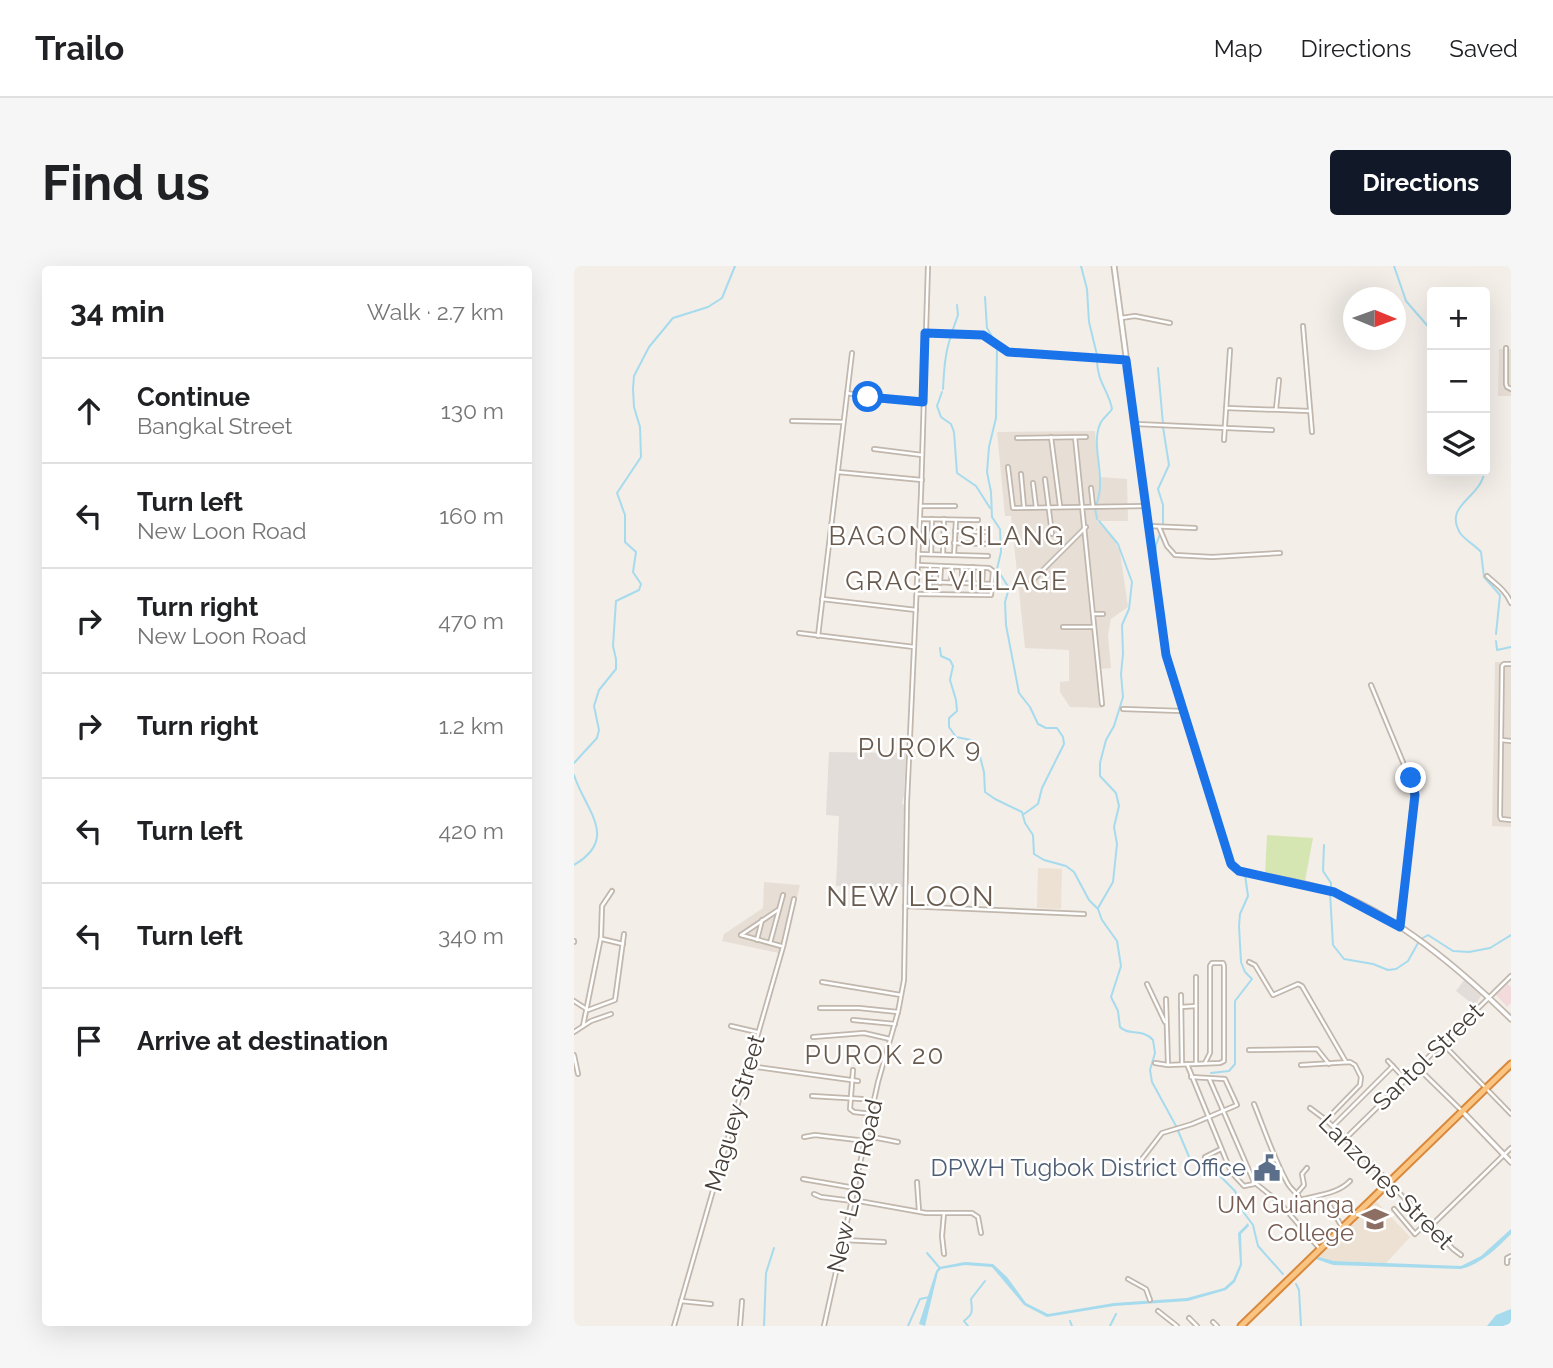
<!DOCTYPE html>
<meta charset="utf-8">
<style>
:root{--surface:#fff;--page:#f6f6f6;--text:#202124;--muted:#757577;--line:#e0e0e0;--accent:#111827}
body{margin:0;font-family:Raleway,sans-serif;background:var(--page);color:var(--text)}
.controls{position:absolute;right:21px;top:21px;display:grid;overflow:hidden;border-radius:7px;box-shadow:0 7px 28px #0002}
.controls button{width:63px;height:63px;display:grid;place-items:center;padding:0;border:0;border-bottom:2px solid var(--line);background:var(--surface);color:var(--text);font:35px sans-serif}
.compass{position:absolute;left:769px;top:21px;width:63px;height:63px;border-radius:50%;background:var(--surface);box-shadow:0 7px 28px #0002;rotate:91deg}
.stop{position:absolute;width:21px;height:21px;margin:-16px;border:5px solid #1a73e8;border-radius:50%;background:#fff}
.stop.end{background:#1a73e8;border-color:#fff;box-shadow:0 2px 7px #0008}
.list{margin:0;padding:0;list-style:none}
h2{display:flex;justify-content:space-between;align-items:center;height:91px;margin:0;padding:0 28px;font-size:30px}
h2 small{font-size:23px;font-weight:400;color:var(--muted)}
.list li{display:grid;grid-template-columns:46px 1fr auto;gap:21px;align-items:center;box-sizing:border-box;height:105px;padding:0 28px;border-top:2px solid var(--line)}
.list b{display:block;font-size:26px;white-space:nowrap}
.list p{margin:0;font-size:23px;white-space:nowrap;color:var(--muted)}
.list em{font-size:23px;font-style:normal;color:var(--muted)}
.icon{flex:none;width:38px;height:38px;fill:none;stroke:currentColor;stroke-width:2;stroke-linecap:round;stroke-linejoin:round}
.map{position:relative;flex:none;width:937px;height:1060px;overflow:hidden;border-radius:7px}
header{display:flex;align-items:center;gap:42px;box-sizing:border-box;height:98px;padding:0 35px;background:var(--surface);border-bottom:2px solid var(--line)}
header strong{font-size:33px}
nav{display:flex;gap:38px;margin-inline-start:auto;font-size:24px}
.intro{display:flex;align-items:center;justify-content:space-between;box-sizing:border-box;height:168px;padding:0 42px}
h1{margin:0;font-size:49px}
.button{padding:18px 32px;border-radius:7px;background:var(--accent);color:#fff;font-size:24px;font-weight:700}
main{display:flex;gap:42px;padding:0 42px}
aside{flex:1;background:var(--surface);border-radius:7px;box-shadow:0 7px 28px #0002}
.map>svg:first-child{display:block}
</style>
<header>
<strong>Trailo</strong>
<nav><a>Map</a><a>Directions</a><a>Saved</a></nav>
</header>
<div class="intro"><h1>Find us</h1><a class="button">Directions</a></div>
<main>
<aside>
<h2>34 min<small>Walk · 2.7 km</small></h2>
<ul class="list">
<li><svg class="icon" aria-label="ahead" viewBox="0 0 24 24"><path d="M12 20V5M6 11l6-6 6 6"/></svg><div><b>Continue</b><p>Bangkal Street</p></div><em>130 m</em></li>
<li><svg class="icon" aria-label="left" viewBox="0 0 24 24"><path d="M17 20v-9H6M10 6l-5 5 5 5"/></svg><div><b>Turn left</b><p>New Loon Road</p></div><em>160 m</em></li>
<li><svg class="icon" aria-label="right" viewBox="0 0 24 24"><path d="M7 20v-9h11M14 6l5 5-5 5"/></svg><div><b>Turn right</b><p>New Loon Road</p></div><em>470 m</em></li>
<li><svg class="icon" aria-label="right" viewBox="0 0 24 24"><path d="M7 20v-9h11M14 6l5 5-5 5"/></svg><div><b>Turn right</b></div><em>1.2 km</em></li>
<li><svg class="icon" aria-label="left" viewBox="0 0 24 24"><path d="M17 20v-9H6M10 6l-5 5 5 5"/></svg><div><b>Turn left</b></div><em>420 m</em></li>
<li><svg class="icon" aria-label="left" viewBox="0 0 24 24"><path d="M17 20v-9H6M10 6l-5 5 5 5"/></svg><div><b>Turn left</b></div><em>340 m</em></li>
<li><svg class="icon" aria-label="arrive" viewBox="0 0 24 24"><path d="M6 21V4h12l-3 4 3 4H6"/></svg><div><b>Arrive at destination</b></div></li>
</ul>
</aside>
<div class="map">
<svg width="937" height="1060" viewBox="0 0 937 1060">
<rect width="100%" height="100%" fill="#f3eee8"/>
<g fill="#e7dfd6">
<polygon points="925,83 937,83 937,130 924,130"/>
<polygon points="521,165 525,211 553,213 554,255 523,255 537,269 546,285 554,341 537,353 534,369 537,402 527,403 528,442 496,441 486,426 486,416 495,415 495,384 451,382 437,250 431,250 423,166"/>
<polygon points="921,396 937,396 937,561 918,560"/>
<polygon points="190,616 226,619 209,688 148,675 150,668 189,642"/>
</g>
<g fill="#e3ddd9">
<polygon points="255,486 332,487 330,529 328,537 330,539 329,621 262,620 265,550 252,549"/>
<polygon points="891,713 908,728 901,740 882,725"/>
</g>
<g fill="#ece1d2">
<polygon points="464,602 488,603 487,643 463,642"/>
<polygon points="802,935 836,971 812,997 760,995 745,991"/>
</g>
<polygon fill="#f3dbdc" points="934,718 937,721 937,737 933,741 922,729"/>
<polygon fill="#d6e6b2" points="693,569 739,572 731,615 691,609"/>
<g fill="#a6dbee">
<polygon points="674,957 675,960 667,968 668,999 661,1016 652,1024 614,1035 540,1040 473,1051 450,1039 418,1001 391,999 367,1003 364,1006 351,1060 345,1058 362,1005 365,1001 391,996 419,998 433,1011 452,1037 474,1048 540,1037 613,1032 650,1022 659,1014 666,998 664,967"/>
<path d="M 937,963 L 937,968 C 923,982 907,998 887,1003 L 759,999 L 742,993 L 745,991 L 760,995 L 887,1000 L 907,990 Z"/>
<polygon points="937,1043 937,1057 929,1060 913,1060 922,1049"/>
</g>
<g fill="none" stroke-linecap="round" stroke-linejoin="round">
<g stroke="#a6dbee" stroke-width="2">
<polyline points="507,0 513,23 515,56 523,89"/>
<polyline points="820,0 832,35 858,65"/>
<polyline points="411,31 413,62 422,77"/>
<polyline points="378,66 384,49 383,39"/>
<polyline points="423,81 422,152 415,181 413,206 417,226 418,251 426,263 427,286 423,303 435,322 431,336 432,359 445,427 456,441 464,458 472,462 483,462 489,471 490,478 468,522 464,538 450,548"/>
<polyline points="584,102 589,158"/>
<path d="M 369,123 C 370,105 371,86 377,70"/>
<polyline points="368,126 363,140 367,151 377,158 380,166 383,207 402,220 416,242"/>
<path d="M 911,198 C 913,232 868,236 886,267 C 892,275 901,279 907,286 L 910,311 L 926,329 L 922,368"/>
<path d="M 522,239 C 534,211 515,180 527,156 C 530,151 535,148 538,143 C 535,125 523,116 523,94"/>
<polyline points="521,242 523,253"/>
<polyline points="589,260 589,239 584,223 595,199 589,161"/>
<polyline points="581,297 582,279 586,268"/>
<polyline points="922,375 923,384 937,381"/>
<path d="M 366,382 L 367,390 L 376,394 L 379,400 L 376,414 L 382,434 L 383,445 L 375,452 L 375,461 L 382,471 L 402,475 L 410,506 L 411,526 L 421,533 L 448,546 L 451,557 L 459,569 L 460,588 L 470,594 L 492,600 L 500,606 L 515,634 L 524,643 L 528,654 L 543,675 L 547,700 L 537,731 L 544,745 L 546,761 C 554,770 569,762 579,774 L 581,787 L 576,804 L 578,816 L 602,860 L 616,893 L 645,909 L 661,925 L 670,947 L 679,959 L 684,980 L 709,1008"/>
<polyline points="0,497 23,472 25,464 20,440 25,424 42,403 42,393 39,380 42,335 65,324 67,318 59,306 62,286 51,276 51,249 43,227 67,191 66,161 60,141 59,123 60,110 75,81 99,52 134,41 148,32 161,0"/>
<path d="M 0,509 C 11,544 46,572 0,599"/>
<polyline points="750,579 749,605 757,617 757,623"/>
<polyline points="756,627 759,679 770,693 799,698 814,704 822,703 834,695 844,677"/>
<polyline points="524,642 539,616 543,578 540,561 545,540 542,527 526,510 526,497 532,474 540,460 549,431 547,408 549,388 548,359 555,343 558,316 544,278 525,255"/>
<polyline points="847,673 854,669 879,685 895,686 916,682 937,669"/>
<polyline points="637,807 655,805 661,798 661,735 678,713 671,706 667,696 665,660 666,648 674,630 671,609"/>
<polyline points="353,987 365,1001"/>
<polyline points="722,1018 725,1024 727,1060"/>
<polyline points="496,1055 498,1060"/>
<polyline points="190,1060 192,1007 200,982"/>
<polyline points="334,1060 346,1033 356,1031"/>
<path d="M 394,1060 L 390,1055 C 400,1047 398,1045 397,1033 L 411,1015"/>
<polyline points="536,1060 542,1048"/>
</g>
<defs>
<g id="minor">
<polyline points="547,52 561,50 596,57"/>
<polyline points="729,60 738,166"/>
<polyline points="351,67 409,69 434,87 551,94"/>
<polyline points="932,82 932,118 933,121 937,123"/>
<polyline points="273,127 308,133 349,136"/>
<polyline points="652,142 736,145"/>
<polyline points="702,143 705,114"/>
<polyline points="218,155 269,156"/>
<polyline points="562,158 698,164"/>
<polyline points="477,171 486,240"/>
<polyline points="501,171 528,438"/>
<polyline points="443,172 512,171"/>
<polyline points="650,174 656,84"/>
<polyline points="300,183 348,189"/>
<polyline points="434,201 439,242 573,240"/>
<polyline points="264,206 348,214"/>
<polyline points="447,208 450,241"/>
<polyline points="471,213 478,268"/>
<polyline points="459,217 462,241"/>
<polyline points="517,222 519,240"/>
<polyline points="347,240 381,240"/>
<polyline points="346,253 404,254"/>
<polyline points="575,260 621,262"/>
<polyline points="585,261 593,280 601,289 638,291 706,287"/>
<polyline points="381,265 412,266"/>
<polyline points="380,277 416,278"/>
<polyline points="344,288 414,290"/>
<polyline points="357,288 358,253"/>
<polyline points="369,288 370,253"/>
<polyline points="380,289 382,254"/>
<path d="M 913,310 C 923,319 932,325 937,337"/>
<polyline points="356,316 419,318"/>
<polyline points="457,316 512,261"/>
<polyline points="366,317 367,300"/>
<polyline points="377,317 378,301"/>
<polyline points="388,317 388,301"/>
<polyline points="399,318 399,301"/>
<polyline points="408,318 409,302"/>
<polyline points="343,328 417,329 419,305 415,302 344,299"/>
<polyline points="356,328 356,300"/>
<polyline points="248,333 342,344"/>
<polyline points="519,348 529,348"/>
<polyline points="489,361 520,361"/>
<polyline points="225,367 340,381"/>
<polyline points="244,370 278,87"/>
<polyline points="937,398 930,398 928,400 926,550 927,553 937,554"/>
<polyline points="797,419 840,523 826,661"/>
<polyline points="549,443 608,445"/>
<polyline points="927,474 937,475"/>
<polyline points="331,640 510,648"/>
<polyline points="167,669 204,644"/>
<polyline points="167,669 207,680"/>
<polyline points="28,673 49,678"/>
<polyline points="183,674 188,654"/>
<polyline points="0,676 0,675"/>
<polyline points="196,677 209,629"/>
<polyline points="675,696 681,699 699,729 724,718 728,720 772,796"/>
<polyline points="622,711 622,798"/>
<polyline points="248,716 327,729"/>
<polyline points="573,718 591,756"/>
<polyline points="607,729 608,798"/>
<polyline points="592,733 594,799"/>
<polyline points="0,735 14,744 41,734 50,668"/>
<polyline points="607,741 622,740"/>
<polyline points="246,742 285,742 324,746"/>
<polyline points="279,754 321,758"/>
<polyline points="9,760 27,671 28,640 38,625"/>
<polyline points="157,760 183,766"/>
<polyline points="0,766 17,755 37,748"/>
<polyline points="239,771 290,767 316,773"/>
<polyline points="868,777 937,848"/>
<polyline points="675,784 743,783 755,798"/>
<polyline points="0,789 4,808"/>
<polyline points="814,795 831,813"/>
<polyline points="581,797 594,799 646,797 650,795 650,700 649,697 638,697 636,700 636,787 631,797"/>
<polyline points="613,798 657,906 670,920 680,918"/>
<polyline points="727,799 776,796 781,799 787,811 786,819 752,854"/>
<polyline points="175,800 284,815"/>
<polyline points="843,801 888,845"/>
<polyline points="279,804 276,843 280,846 298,848"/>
<polyline points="635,812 680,916 706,937 745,982"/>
<polyline points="238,830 288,833"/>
<path d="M 680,838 C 691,865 700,893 714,918 C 718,925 724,927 727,935"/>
<polyline points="736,842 752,854 790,890 879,983 887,989"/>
<polyline points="759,860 819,800"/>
<polyline points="293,870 324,876"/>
<polyline points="230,871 241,869 292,875"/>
<polyline points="772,872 937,710"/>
<polyline points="631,891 647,883"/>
<polyline points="566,902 568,893 588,867 618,858 663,839 651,813 617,811"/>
<polyline points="229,913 281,922"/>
<polyline points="343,916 345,945"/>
<polyline points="724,926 730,919 728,908 733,902"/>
<polyline points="240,928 247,931 279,935"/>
<polyline points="279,934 352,947 398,947 404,951 407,967"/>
<polyline points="756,940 768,961"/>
<polyline points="820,943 841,968 853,956"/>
<polyline points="370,947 368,970 370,988"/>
<path d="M 717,948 L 726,941 L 730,933 C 745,929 765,927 776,915"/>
<polyline points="857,960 937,882"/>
<polyline points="270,974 310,976"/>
<polyline points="933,997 933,992 937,990"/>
<polyline points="554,1013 572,1023 576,1034"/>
<polyline points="107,1035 137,1038"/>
<polyline points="584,1045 603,1060"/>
<polyline points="615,1052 623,1060"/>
<polyline points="639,1056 643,1060"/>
<polyline points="100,1060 209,681 220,633"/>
<polyline points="166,1060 168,1035"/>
<polyline points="250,1060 304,816 324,746 330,714 333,536 347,228 354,0"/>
</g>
<g id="tertiary">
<path d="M 540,0 L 592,389 L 657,598 L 665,605 C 696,612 729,615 759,626 C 824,649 889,706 937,753"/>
<polyline points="888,845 937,896"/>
</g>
<polyline id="trunk" points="667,1060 937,798"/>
</defs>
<use href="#minor" stroke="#c1b7ad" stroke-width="6"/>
<use href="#tertiary" stroke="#c1b7ad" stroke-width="7"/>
<use href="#trunk" stroke="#d9893c" stroke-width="9"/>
<use href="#minor" stroke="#fff" stroke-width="2.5"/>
<use href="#tertiary" stroke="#fff" stroke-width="3.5"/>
<use href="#trunk" stroke="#fac482" stroke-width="5"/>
</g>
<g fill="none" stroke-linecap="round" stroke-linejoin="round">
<polyline stroke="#1a73e8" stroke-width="9" points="294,131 349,136 351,67 409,69 434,86 552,94 592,389 657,598 665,605 760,626 826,661 841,529 837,512"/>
</g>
<defs>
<symbol id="civic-bare" viewBox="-9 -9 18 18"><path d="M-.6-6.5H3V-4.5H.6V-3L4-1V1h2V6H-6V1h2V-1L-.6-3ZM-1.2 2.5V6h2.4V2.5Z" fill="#5c6f8a" stroke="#fff" stroke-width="2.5" paint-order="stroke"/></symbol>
<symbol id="university-bare" viewBox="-9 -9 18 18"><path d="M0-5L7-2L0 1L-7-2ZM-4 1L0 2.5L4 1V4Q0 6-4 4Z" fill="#8d6e63" stroke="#fff" stroke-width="2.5" paint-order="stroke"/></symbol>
</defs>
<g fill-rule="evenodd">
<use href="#civic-bare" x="674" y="883" width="38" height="38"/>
<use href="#university-bare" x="782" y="934" width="38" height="38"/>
</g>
<g text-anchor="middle" stroke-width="5" stroke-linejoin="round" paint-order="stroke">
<g font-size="24" fill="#463e37" stroke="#fff">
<text transform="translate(854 791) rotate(-44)" y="8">Santol Street</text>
<text transform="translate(161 847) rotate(-74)" y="8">Maguey Street</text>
<text transform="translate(812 916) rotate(45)" y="8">Lanzones Street</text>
<text transform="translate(281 920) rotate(-77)" y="8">New Loon Road</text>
</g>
<g font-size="24" fill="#4e5e75" stroke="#fff" text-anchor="end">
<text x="672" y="910">DPWH Tugbok District Office</text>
</g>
<g font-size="24" fill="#785e54" stroke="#fff" text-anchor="end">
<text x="780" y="947">UM Guianga<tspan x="780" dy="28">College</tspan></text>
</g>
<g font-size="26" letter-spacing="2" fill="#695a4e" stroke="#fff">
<text x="373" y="279">BAGONG SILANG</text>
<text x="383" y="324">GRACE VILLAGE</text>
<text x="346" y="491">PUROK 9</text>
<text x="301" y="798">PUROK 20</text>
</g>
<g font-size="28" letter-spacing="2" fill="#695a4e" stroke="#fff">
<text x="337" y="640">NEW LOON</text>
</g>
</g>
</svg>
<div class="controls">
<button>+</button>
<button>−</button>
<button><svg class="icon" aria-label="layers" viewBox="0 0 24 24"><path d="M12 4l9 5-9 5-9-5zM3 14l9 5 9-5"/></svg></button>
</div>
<svg class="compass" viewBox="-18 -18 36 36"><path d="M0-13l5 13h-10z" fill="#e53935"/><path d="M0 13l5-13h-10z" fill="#757577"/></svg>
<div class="stop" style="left:294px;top:131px"></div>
<div class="stop end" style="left:837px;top:512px"></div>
</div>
</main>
